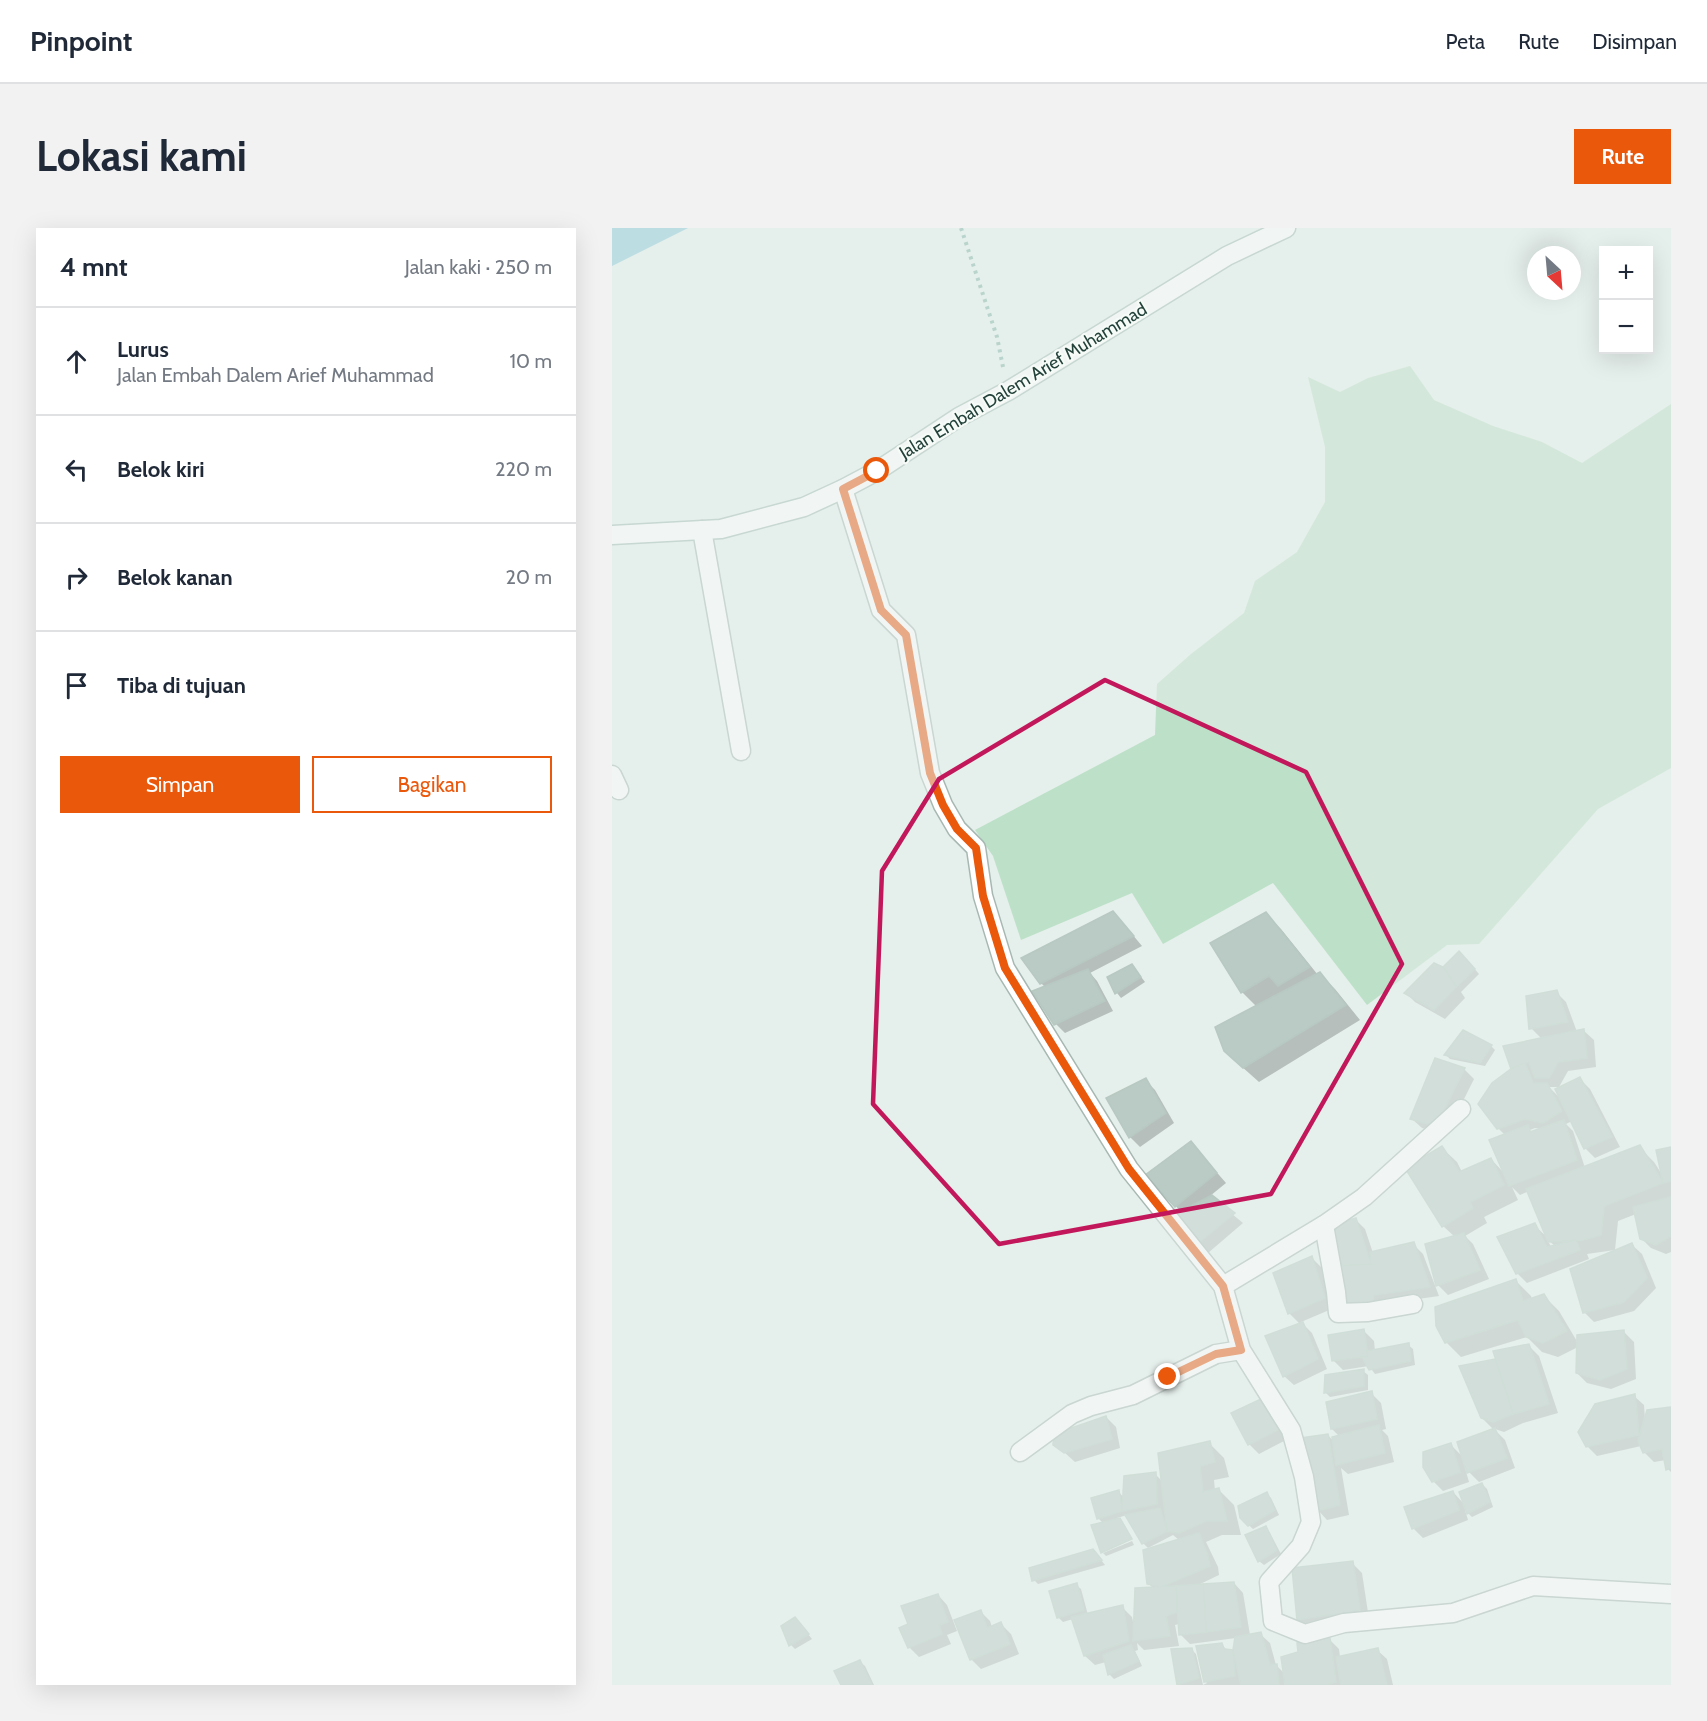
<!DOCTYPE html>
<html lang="id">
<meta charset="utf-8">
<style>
:root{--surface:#fff;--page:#f2f2f3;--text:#1f2937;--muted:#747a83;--line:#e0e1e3;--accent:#ea580c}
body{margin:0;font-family:Cabin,sans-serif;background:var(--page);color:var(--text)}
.controls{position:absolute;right:18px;top:18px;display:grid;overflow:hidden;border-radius:0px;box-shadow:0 6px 24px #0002}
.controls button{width:54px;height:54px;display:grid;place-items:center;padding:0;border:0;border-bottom:2px solid var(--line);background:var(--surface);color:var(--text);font:30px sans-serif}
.compass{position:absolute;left:915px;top:18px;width:54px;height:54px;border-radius:50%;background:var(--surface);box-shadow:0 6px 24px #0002;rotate:154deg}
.stop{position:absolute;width:18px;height:18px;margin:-14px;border:4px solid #ea580c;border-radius:50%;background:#fff}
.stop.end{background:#ea580c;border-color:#fff;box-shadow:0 2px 6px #0008}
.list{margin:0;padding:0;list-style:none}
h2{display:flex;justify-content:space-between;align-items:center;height:78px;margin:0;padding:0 24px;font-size:26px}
h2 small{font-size:20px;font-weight:400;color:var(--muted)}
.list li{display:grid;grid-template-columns:39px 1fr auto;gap:18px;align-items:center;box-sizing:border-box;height:108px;padding:0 24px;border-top:2px solid var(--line)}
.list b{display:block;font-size:22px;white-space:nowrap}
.list p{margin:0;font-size:20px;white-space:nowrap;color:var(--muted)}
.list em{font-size:20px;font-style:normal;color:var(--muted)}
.actions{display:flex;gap:12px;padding:18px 24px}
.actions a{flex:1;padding:14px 0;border:2px solid var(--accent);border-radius:0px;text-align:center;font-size:21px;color:var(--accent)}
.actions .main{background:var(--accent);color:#fff}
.icon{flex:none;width:33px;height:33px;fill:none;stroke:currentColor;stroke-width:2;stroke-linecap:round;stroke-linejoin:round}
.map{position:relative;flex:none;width:1059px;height:1457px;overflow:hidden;border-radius:0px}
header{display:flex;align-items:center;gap:36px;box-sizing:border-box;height:84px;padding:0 30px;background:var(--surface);border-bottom:2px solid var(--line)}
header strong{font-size:28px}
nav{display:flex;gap:33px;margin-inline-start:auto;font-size:21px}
.intro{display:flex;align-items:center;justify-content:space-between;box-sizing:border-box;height:144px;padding:0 36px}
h1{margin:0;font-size:42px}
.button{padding:15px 27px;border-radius:0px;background:var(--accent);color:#fff;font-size:21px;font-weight:700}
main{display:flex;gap:36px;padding:0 36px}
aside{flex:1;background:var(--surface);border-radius:0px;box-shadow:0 6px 24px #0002}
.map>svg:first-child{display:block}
</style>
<header>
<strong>Pinpoint</strong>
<nav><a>Peta</a><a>Rute</a><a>Disimpan</a></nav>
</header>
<div class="intro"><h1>Lokasi kami</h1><a class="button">Rute</a></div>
<main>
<aside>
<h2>4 mnt<small>Jalan kaki · 250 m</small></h2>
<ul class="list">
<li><svg class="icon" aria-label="ahead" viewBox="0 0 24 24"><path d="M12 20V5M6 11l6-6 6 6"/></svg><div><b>Lurus</b><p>Jalan Embah Dalem Arief Muhammad</p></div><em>10 m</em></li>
<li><svg class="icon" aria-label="left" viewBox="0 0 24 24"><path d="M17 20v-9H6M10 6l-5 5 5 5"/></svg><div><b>Belok kiri</b></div><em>220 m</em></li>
<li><svg class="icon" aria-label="right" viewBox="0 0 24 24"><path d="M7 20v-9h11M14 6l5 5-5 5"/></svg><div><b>Belok kanan</b></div><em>20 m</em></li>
<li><svg class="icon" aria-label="arrive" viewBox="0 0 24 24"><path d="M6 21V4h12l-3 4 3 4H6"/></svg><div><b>Tiba di tujuan</b></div></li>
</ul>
<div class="actions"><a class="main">Simpan</a><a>Bagikan</a></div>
</aside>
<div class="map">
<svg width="1059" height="1457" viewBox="0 0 1059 1457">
<rect width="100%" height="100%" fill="#e5efeb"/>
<polygon fill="#bde1c8" points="798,138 822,172 881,198 930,214 970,235 1059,176 1059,540 986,581 867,716 835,717 755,777 661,655 551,716 520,665 409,712 381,628 363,602 543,507 545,456 579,426 632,385 643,353 685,324 713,274 713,219 696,149 728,164 756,150"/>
<polygon fill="#8bc8d6" points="0,0 76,0 0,38"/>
<g fill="#0003" fill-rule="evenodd">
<polygon points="654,686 669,701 706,747 708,746 723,761 748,792 647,854 629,838 645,779 630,764"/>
<polygon points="510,694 530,718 478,745 485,753 501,783 453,805 444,796 434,760 429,755"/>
<polygon points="852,729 867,746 849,764 853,770 833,791 803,774 794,765"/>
<polygon points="520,737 533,754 509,770 505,765 497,750"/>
<path d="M 944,764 L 954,774 L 965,804 L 972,803 L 982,812 L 984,839 L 956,843 L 947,859 L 937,859 L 950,872 L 968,851 L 978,861 L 1008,919 L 983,930 L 973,920 L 960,893 L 954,896 L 961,903 L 973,940 L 1027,919 L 1042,934 L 1051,948 L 1059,921 L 1059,1024 L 1054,1026 L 1039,1020 L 1029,1010 L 1024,986 L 1006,993 L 1003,1022 L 975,1026 L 977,1031 L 915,1055 L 905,1045 L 922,997 L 937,1011 L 917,963 L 908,967 L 900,959 L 906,972 L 872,989 L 875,995 L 853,1008 L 861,1016 L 877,1051 L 836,1067 L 826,1057 L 843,1009 L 831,998 L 830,920 L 845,934 L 850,944 L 879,931 L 893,946 L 893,907 L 886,900 L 900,842 L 930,811 L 919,800 ZM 923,900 L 930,901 L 921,905 L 918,902 ZM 935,1011 L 943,1018 L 939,1019 Z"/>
<polygon points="879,818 883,822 873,838 838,831 834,827"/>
<polygon points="852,841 862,851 834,907 810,900 800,891"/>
<polygon points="533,852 543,862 562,895 528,919 518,909 496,871"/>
<polygon points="588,925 614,955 598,968 631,995 596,1025 586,1015 570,985 536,947"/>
<polygon points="743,991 753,1001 761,1025 801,1016 811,1026 827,1068 771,1076 769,1086 730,1038"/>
<polygon points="1020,1017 1030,1026 1044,1060 1022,1083 982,1094 972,1084"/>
<polygon points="700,1030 710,1040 722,1080 689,1094 700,1105 715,1141 682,1157 672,1148 688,1096 677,1085"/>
<polygon points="904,1053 919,1068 920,1072 932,1068 947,1083 966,1115 1012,1104 1022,1114 1024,1151 999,1161 975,1155 965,1145 966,1119 946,1129 930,1124 915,1109 849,1129 834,1114"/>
<polygon points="752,1103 762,1113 763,1123 796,1117 801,1121 803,1137 763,1146 757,1138 731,1142 721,1132"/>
<polygon points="917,1118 927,1128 946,1185 911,1195 892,1204 880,1200 870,1190 849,1139 885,1132"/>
<polygon points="751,1143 756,1147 756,1162 718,1169 714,1165 715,1148"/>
<polygon points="759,1165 769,1175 774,1201 770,1202 776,1208 782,1234 736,1246 729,1240 737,1287 715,1292 706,1282 716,1207 722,1214 728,1209 720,1201"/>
<polygon points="1022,1168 1032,1177 1033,1192 1059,1181 1059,1244 1056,1241 1054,1232 1042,1234 1032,1224 1029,1218 985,1228 975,1218"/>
<polygon points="649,1172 659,1182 674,1212 647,1226 637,1216"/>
<polygon points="494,1189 504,1199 508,1220 463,1234 443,1216"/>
<polygon points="883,1202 893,1212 903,1240 867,1254 853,1240 857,1254 831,1263 821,1253 839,1217 852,1230"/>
<polygon points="597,1215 612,1230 617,1249 602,1252 603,1263 607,1262 622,1277 629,1307 610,1307 594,1314 606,1339 607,1347 584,1358 622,1355 631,1365 638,1407 648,1406 658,1415 664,1437 673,1446 688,1425 717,1411 727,1421 728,1429 765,1422 775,1431 781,1457 566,1457 561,1423 579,1421 584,1426 591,1457 595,1455 594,1454 609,1416 616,1423 622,1424 624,1410 578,1416 568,1406 567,1396 563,1397 567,1418 532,1422 525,1415 526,1422 523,1423 530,1438 502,1451 498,1447 494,1434 483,1437 473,1428 461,1391 451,1394 446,1389 464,1357 469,1361 476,1387 510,1379 520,1389 522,1398 542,1361 537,1356 567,1312 561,1307 536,1320 531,1315 515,1287 505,1290 510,1295 492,1296 486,1290 507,1264 512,1270 543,1246 551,1254"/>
<polygon points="870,1256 875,1261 881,1279 860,1289 853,1282 856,1292 811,1310 801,1300 841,1264 853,1277"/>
<polygon points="655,1266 659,1270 667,1287 641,1301 629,1290"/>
<polygon points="654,1300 658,1305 669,1326 652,1337 647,1333"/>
<polygon points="520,1313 522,1317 494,1328 491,1325"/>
<polygon points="485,1327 493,1337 426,1356 422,1352"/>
<polygon points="740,1335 750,1345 757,1391 696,1401 686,1392"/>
<polygon points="326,1367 335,1377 345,1403 335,1407 339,1416 307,1429 297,1419 298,1397"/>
<polygon points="368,1383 378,1393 380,1399 389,1396 399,1406 407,1426 369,1441 359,1431"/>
<polygon points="187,1395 200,1411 183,1421 179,1417"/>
<polygon points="248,1434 253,1438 262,1457 231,1457"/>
</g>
<g fill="#bacac4" stroke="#b7c9c2" stroke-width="1.5">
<polygon points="501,683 522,708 428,756 409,730"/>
<polygon points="654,684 698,739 666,758 657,748 629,765 598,715"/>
<polygon points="847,723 863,741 844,759 831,739"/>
<polygon points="822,735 831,739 844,759 822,782 792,765"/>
<polygon points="520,736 529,749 503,766 495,749"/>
<polygon points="476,741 493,773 442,797 420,763"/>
<polygon points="708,744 734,777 631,840 612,823 603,799"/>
<polygon points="945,762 956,794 917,801 914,768"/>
<polygon points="972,801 975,830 946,834 937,850 923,850 917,834 899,841 891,818"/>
<polygon points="851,802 880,817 868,835 832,827"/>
<polygon points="823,830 853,840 824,898 798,891"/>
<polygon points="913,835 921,855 935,855 950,883 931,895 913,891 885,901 866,876 880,855 899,841"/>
<polygon points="968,849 1000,909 972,921 943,861"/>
<polygon points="534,850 554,885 517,910 494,870"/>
<polygon points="952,892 965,932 897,958 877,912 916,897 918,904"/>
<polygon points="579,913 605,945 563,979 533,947"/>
<polygon points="1028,917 1051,955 992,978 989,1007 971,1012 936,1014 914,961"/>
<polygon points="830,918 847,944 879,930 892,957 858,974 861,980 830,999 793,940"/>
<polygon points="1059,919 1059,953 1051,955 1044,922"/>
<polygon points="600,967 623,985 585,1016 564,986"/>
<polygon points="1059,969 1059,1008 1044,1017 1028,1011 1021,979"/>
<polygon points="744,990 759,1036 729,1038 718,998"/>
<polygon points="923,995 935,1019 964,1012 968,1022 904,1046 885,1009"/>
<polygon points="852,1005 868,1042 824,1058 813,1016"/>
<polygon points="802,1014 818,1059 762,1067 760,1076 731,1080 729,1038 759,1036 758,1024"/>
<polygon points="1020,1015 1035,1050 1012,1074 971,1085 958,1041"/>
<polygon points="700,1028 713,1070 676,1086 661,1045"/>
<polygon points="904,1051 911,1073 932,1066 955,1103 931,1115 914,1109 906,1092 833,1115 824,1098 823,1079"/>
<polygon points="691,1094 706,1131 671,1149 653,1108"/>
<polygon points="752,1101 756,1128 720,1133 716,1107"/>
<polygon points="1012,1102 1015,1141 988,1152 964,1145 965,1107"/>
<polygon points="797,1115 799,1133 757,1142 750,1129 756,1128 755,1123"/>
<polygon points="917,1116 937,1176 901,1186 881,1123"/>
<polygon points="883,1131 901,1186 881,1194 869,1190 847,1138"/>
<polygon points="752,1141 752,1158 712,1165 713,1147"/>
<polygon points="760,1163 765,1191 719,1201 714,1174"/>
<polygon points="1023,1166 1027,1207 974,1219 966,1204 983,1176"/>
<polygon points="649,1171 666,1202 636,1217 619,1185"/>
<polygon points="1059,1179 1059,1240 1054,1242 1050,1221 1031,1225 1026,1213 1035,1182"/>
<polygon points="494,1188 500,1211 452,1225 441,1217 442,1206"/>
<polygon points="767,1197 773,1225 724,1237 720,1209"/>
<polygon points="883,1200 895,1230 855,1245 845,1214"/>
<polygon points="716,1206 728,1277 704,1283 689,1210"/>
<polygon points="598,1213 603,1234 588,1238 591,1264 607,1260 615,1293 594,1293 567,1305 555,1303 546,1225"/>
<polygon points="839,1215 848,1244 820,1254 811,1239 811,1224"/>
<polygon points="544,1244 545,1276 510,1283 512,1248"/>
<polygon points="870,1255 878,1274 855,1286 847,1264"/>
<polygon points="507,1262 510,1283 485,1291 479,1270"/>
<polygon points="841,1263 847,1282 800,1301 792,1279"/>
<polygon points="655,1264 663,1282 636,1298 628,1290 626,1278"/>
<polygon points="548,1280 555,1303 530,1316 513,1287"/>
<polygon points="508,1290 520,1311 489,1325 479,1297"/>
<polygon points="654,1298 665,1322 646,1334 633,1307"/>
<polygon points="587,1305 596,1328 598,1338 549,1359 535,1356 531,1322"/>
<polygon points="481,1321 490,1332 420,1353 417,1340"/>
<polygon points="741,1333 748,1382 685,1392 680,1340"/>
<polygon points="622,1354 629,1399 594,1404 591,1356"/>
<polygon points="465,1355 472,1382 445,1390 437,1363"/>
<polygon points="591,1356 594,1404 567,1407 564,1358"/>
<polygon points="564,1358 565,1384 554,1388 558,1408 521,1413 523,1360"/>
<polygon points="326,1366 336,1394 327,1397 330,1406 296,1420 287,1400 296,1396 289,1378"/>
<polygon points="511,1377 517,1413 472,1428 459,1389"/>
<polygon points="369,1382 375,1400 389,1394 398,1416 358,1432 342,1392"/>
<polygon points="183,1389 197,1406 177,1418 169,1398"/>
<polygon points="649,1404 658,1437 665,1436 667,1457 629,1457 621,1422 623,1409"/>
<polygon points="718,1410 724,1454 714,1457 673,1457 669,1429 686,1424 685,1415"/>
<polygon points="610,1415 612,1421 621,1422 623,1448 592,1454 584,1418"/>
<polygon points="519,1417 527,1433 496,1447 491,1427"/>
<polygon points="580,1420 587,1450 565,1457 559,1421"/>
<polygon points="766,1420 775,1457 729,1457 724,1429"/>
<polygon points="248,1432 260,1457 229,1457 222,1443"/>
</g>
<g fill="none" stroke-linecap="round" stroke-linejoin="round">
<defs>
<g id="street">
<polyline points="231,261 269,382 294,407 318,545 331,577 345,601 364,620 371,668 393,740 517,941 611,1058 629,1122 679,1202 692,1249 699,1294 689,1318 657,1354 661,1393 693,1406 732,1395 841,1385 921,1358 1059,1366"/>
<polyline points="90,302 129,523"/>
<polyline points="0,547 7,562"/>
<polyline points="712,997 724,1064 726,1085 756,1084 801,1076"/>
<polyline points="611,1058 712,997 752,969 849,881"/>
<polyline points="408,1224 460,1186 479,1178 521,1167 604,1126 629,1122"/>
</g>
<polyline id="secondary" points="0,307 109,301 192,279 231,261 265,243 347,189 396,163 615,28 674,0"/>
</defs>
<use href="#street" stroke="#a7b8b2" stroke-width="21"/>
<use href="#secondary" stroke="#a3bbb3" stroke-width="21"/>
<polyline stroke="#84b4a6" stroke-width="4" stroke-dasharray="3 4.5" stroke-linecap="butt" points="349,0 385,109 391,139"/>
<use href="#street" stroke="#fff" stroke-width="18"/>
<use href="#secondary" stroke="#fff" stroke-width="18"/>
</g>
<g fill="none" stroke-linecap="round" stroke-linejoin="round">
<polyline stroke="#ea580c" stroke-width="8" points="265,243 231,261 269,382 294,407 318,545 331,577 345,601 364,620 371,668 393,740 517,941 611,1058 629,1122 604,1126 556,1149"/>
</g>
<path d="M0 0H1059V1457H0ZM 493,452 L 694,544 L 790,736 L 659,966 L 387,1016 L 261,876 L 270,643 L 327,551 Z" fill="#e5efeb" fill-opacity=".55" fill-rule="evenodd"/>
<path fill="none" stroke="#c2185b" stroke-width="4.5" stroke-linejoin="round" d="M 493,452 L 694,544 L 790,736 L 659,966 L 387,1016 L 261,876 L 270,643 L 327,551 Z"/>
<g text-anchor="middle" stroke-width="4.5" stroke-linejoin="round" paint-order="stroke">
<g font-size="18" fill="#23423a" stroke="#f6fbf8">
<text transform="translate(411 153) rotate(-31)" y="6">Jalan Embah Dalem Arief Muhammad</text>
</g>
</g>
</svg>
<div class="controls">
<button>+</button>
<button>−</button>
</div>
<svg class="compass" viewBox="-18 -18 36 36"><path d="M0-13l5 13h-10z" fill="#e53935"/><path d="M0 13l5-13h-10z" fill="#747a83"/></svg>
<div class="stop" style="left:265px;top:243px"></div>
<div class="stop end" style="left:556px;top:1149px"></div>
</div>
</main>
